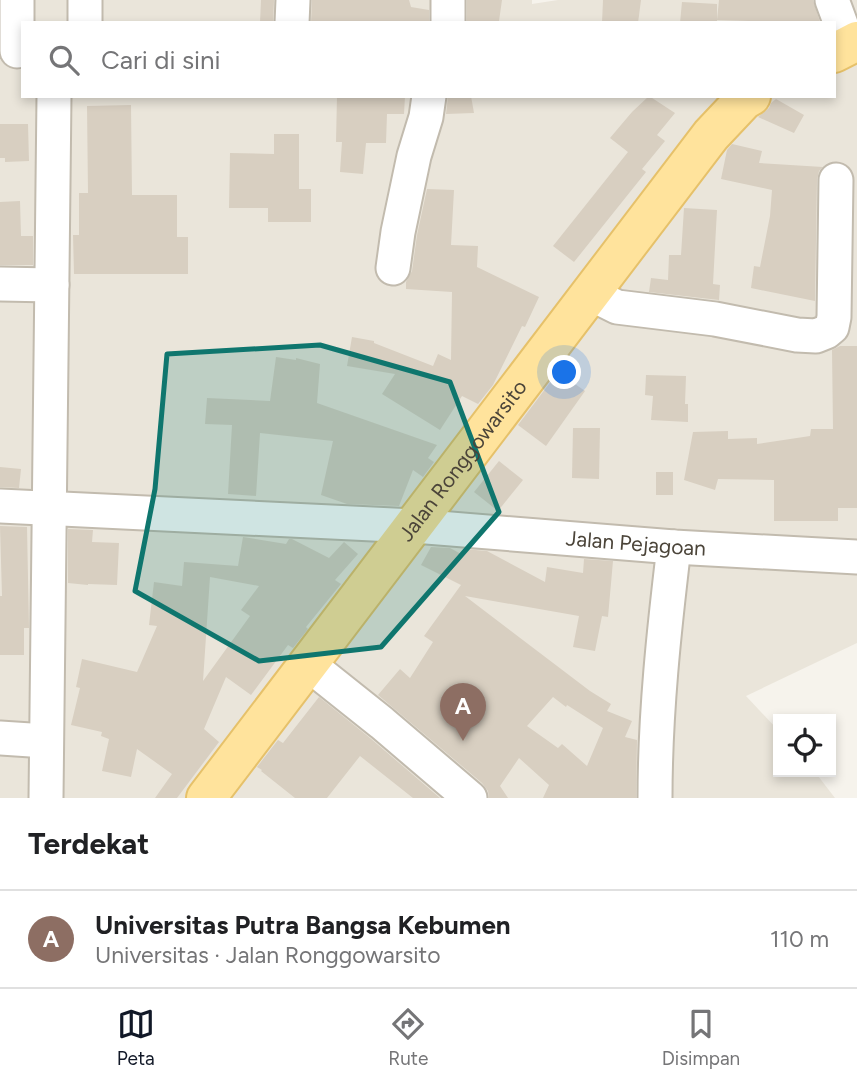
<!DOCTYPE html>
<html lang="id">
<meta charset="utf-8">
<style>
:root{--surface:#fff;--page:#f6f6f6;--text:#202124;--muted:#757577;--line:#e0e0e0;--accent:#111827}
body{margin:0;font-family:Figtree,sans-serif;background:var(--page);color:var(--text)}
.controls{position:absolute;right:21px;bottom:21px;display:grid;overflow:hidden;border-radius:0px;box-shadow:0 4px 10px #0003}
.controls button{width:63px;height:63px;display:grid;place-items:center;padding:0;border:0;border-bottom:2px solid var(--line);background:var(--surface);color:var(--text);font:35px sans-serif}
.you{position:absolute;left:565px;top:373px;width:24px;height:24px;margin:-18px;border:5px solid #fff;border-radius:50%;background:#1a73e8;box-shadow:0 0 0 10px #1a73e833}
.badge{display:grid;place-items:center;width:46px;height:46px;border-radius:50%;background:var(--accent);color:#fff;font-size:23px;font-weight:700}
.pin{position:absolute;translate:-50% -58px;filter:drop-shadow(0 2px 4px #0008)}
.pin::after{content:'';position:absolute;top:37px;width:24px;height:21px;background:inherit;clip-path:polygon(0 0,100% 0,50% 100%)}
.list{margin:0;padding:0;list-style:none}
h2{display:flex;justify-content:space-between;align-items:center;height:91px;margin:0;padding:0 28px;font-size:30px}
h2 small{font-size:23px;font-weight:400;color:var(--muted)}
.list li{display:grid;grid-template-columns:46px 1fr auto;gap:21px;align-items:center;box-sizing:border-box;height:98px;padding:0 28px;border-top:2px solid var(--line)}
.list b{display:block;font-size:26px;white-space:nowrap}
.list p{margin:0;font-size:23px;white-space:nowrap;color:var(--muted)}
.list em{font-size:23px;font-style:normal;color:var(--muted)}
.icon{flex:none;width:38px;height:38px;fill:none;stroke:currentColor;stroke-width:2;stroke-linecap:round;stroke-linejoin:round}
.map{position:relative;flex:none;width:857px;height:798px;overflow:hidden}
.search{position:absolute;background:var(--surface);box-shadow:0 4px 10px #0003;left:21px;right:21px;top:21px;height:77px;display:flex;align-items:center;gap:18px;box-sizing:border-box;padding:0 24px;border-radius:0px;color:var(--muted);font-size:26px}
.sheet{height:189px;background:var(--surface)}
nav{display:flex;justify-content:space-around;align-items:center;box-sizing:border-box;height:98px;border-top:2px solid var(--line);background:var(--surface);font-size:19px;color:var(--muted)}
nav a{display:grid;justify-items:center;gap:4px}
nav .on{color:var(--accent)}
.map>svg:first-child{display:block}
</style>
<div class="map">
<svg width="857" height="798" viewBox="0 0 857 798">
<rect width="100%" height="100%" fill="#f6f3ec"/>
<path fill="#eae5da" fill-rule="evenodd" d="M 0,0 L 532,0 L 532,4 L 558,0 L 857,0 L 857,643 L 746,696 L 778,730 L 778,772 L 815,772 L 835,798 L 0,798 ZM 23,23 L 834,23 L 834,96 L 23,96 Z"/>
<g fill="#d8cfc1" fill-rule="evenodd">
<polygon points="261,0 274,0 273,23 260,23"/>
<polygon points="312,0 409,0 411,7 429,10 429,23 311,23"/>
<polygon points="467,0 502,0 499,21 467,23"/>
<polygon points="603,0 641,0 638,23 602,23"/>
<polygon points="719,0 813,0 820,22 750,23 749,21 717,20"/>
<polygon points="682,2 717,4 717,23 680,23"/>
<polygon points="337,96 405,96 404,114 387,114 386,143 366,143 363,174 340,172 342,142 336,142"/>
<polygon points="448,96 471,96 474,113 446,114"/>
<polygon points="649,96 675,113 657,135 665,141 642,169 646,172 574,262 553,246 628,152 610,138 632,112"/>
<polygon points="776,99 804,115 794,133 758,117 769,108 771,103"/>
<polygon points="131,105 132,195 177,195 177,237 188,237 188,274 74,274 73,235 79,235 79,193 88,193 87,106"/>
<polygon points="0,124 28,124 29,161 5,162 5,158 0,158"/>
<polygon points="274,134 299,134 299,189 311,189 311,222 268,222 268,208 229,208 230,153 274,154"/>
<polygon points="732,144 762,151 759,163 823,167 819,171 817,180 815,301 751,288 754,266 760,267 770,216 772,190 721,179 727,150"/>
<polygon points="427,189 454,190 451,245 478,246 477,267 539,297 525,327 522,326 493,385 478,404 462,396 440,430 382,394 395,374 347,366 352,337 374,341 374,343 433,366 438,354 451,360 452,292 406,289 406,282 412,271 417,235"/>
<polygon points="20,201 21,236 33,236 33,265 0,265 0,202"/>
<polygon points="684,208 717,210 713,284 720,285 719,300 649,292 651,278 668,280 669,255 681,255"/>
<polygon points="840,346 857,346 857,508 838,508 838,521 774,521 774,480 718,479 715,490 684,480 693,432 728,431 728,439 757,438 757,444 810,436 811,429 833,429 832,350"/>
<polygon points="276,357 296,360 296,358 320,364 317,403 437,445 428,458 434,462 423,477 413,470 399,506 347,504 321,495 333,441 260,433 256,496 228,494 232,425 205,424 207,398 270,401"/>
<polygon points="558,372 585,391 546,446 518,425"/>
<polygon points="646,375 686,376 685,404 688,404 688,422 651,420 653,396 645,395"/>
<polygon points="573,428 600,428 599,479 572,478"/>
<polygon points="499,461 523,480 498,511 474,492"/>
<polygon points="0,467 21,469 19,488 0,487"/>
<rect x="656" y="472" width="17" height="23"/>
<polygon points="0,526 27,527 29,628 24,628 24,655 0,655 0,596 2,596"/>
<polygon points="68,529 93,530 92,542 119,543 117,585 88,584 88,585 68,583"/>
<path d="M 243,537 L 286,544 L 289,539 L 292,539 L 329,558 L 344,542 L 358,554 L 335,580 L 341,584 L 306,627 L 308,629 L 293,648 L 288,645 L 251,695 L 226,677 L 204,729 L 219,742 L 177,798 L 155,798 L 172,774 L 137,749 L 131,777 L 102,771 L 109,739 L 101,736 L 102,732 L 71,725 L 80,688 L 76,687 L 82,659 L 137,672 L 157,626 L 149,625 L 154,582 L 182,586 L 184,562 L 238,566 ZM 210,577 L 259,586 L 241,610 L 250,616 L 203,681 Z"/>
<path d="M 431,547 L 450,548 L 463,555 L 463,549 L 487,551 L 545,582 L 547,567 L 583,573 L 584,559 L 613,561 L 608,617 L 602,616 L 595,651 L 573,647 L 579,616 L 465,596 L 590,691 L 611,704 L 607,711 L 632,721 L 625,737 L 637,740 L 636,798 L 543,798 L 549,785 L 519,758 L 500,786 L 508,798 L 489,798 L 488,791 L 482,783 L 378,695 L 400,669 L 410,678 L 433,642 L 424,636 L 461,585 L 421,565 ZM 553,697 L 566,707 L 567,705 L 603,728 L 587,766 L 562,744 L 558,748 L 527,726 Z"/>
<polygon points="319,697 370,738 440,798 413,798 360,756 327,798 295,798 261,771 262,770 257,767 278,740 283,743"/>
</g>
<g fill="none" stroke-linecap="round" stroke-linejoin="round">
<defs>
<g id="minor">
<polyline points="448,0 448,23"/>
<polyline points="832,0 849,46"/>
<polyline points="85,23 85,0"/>
<polyline points="292,23 293,0"/>
<polyline points="17,51 17,0"/>
<polyline points="393,268 398,232 414,156 426,117 429,96"/>
<polyline points="0,284 52,285"/>
<polyline points="591,294 617,307 715,319 797,335 816,336 826,332 832,327 834,317 836,180"/>
<path id="s1" d="M 0,506 L 414,526 L 674,547 L 857,557"/>
<polyline points="308,664 382,723 470,798"/>
<polyline points="0,738 46,741"/>
<polyline points="46,798 54,96"/>
<path d="M 655,798 C 655,714 664,630 674,547"/>
</g>
<g id="major">
<polyline points="834,53 857,41"/>
<path id="s2" d="M 206,798 L 711,135 L 744,100 L 751,96"/>
</g>
</defs>
<use href="#minor" stroke="#c2bbae" stroke-width="37"/>
<use href="#major" stroke="#e6c16a" stroke-width="42"/>
<use href="#minor" stroke="#fff" stroke-width="33"/>
<use href="#major" stroke="#ffe39c" stroke-width="38"/>
</g>
<path fill="#0f766e" fill-opacity="0.2" stroke="#0f766e" stroke-width="5" stroke-linejoin="round" d="M 320,345 L 450,382 L 499,512 L 381,647 L 259,661 L 135,591 L 155,489 L 167,354 Z"/>
<g text-anchor="middle" stroke-width="7" stroke-linejoin="round" paint-order="stroke">
<g font-size="21" fill="#4b4439" stroke="#fff">
<text dy="7" stroke="none"><textPath href="#s2" startOffset="424">Jalan Ronggowarsito</textPath></text>
<text dy="7" stroke="none"><textPath href="#s1" startOffset="637">Jalan Pejagoan</textPath></text>
</g>
</g>
</svg>
<div class="controls">
<button><svg class="icon" aria-label="locate" viewBox="0 0 24 24"><circle cx="12" cy="12" r="6"/><path d="M12 2v4M12 18v4M2 12h4M18 12h4"/></svg></button>
</div>
<div class="you"></div>
<div class="pin badge" style="left:463px;top:741px;background:#8d6e63">A</div>
<div class="search"><svg class="icon" aria-label="search" viewBox="0 0 24 24"><circle cx="10" cy="10" r="6"/><path d="M15 15l6 6"/></svg>Cari di sini</div>
</div>
<section class="sheet">
<h2>Terdekat<small></small></h2>
<ul class="list">
<li><span class="badge" style="background:#8d6e63">A</span><div><b>Universitas Putra Bangsa Kebumen</b><p>Universitas · Jalan Ronggowarsito</p></div><em>110 m</em></li>
</ul>
</section>
<nav>
<a class="on"><svg class="icon" aria-label="map" viewBox="0 0 24 24"><path d="M3 6l6-2 6 2 6-2v14l-6 2-6-2-6 2zM9 4v14M15 6v14"/></svg>Peta</a>
<a><svg class="icon" aria-label="directions" viewBox="0 0 24 24"><path d="M12 3l9 9-9 9-9-9zM9 14v-3h6M13 9l2 2-2 2"/></svg>Rute</a>
<a><svg class="icon" aria-label="saved" viewBox="0 0 24 24"><path d="M7 4h10v16l-5-4-5 4z"/></svg>Disimpan</a>
</nav>
